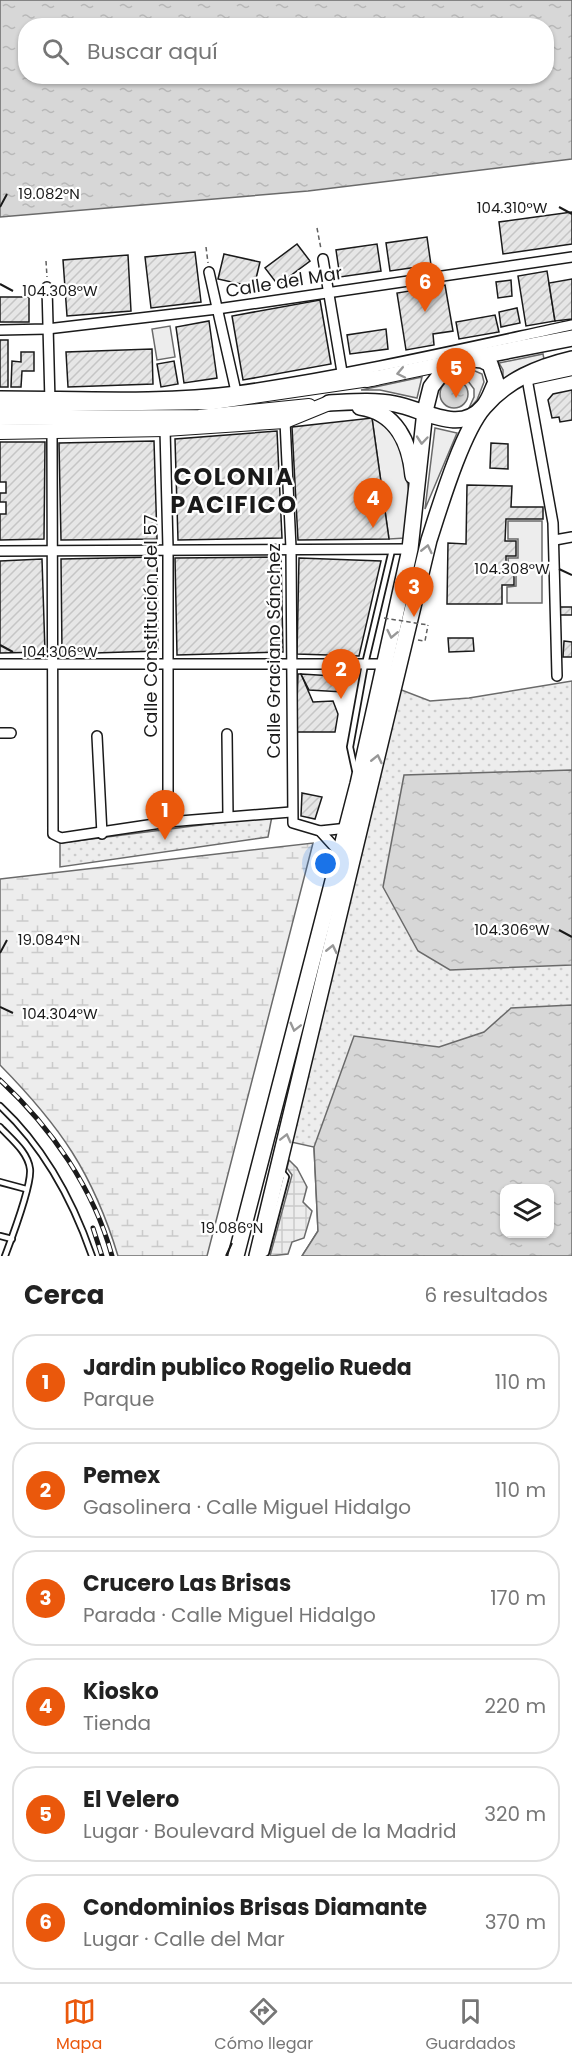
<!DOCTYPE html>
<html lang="es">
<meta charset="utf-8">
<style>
:root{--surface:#fff;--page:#f2f2f2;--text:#222;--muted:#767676;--line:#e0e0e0;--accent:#ea580c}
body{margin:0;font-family:Poppins,sans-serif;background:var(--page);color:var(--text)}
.controls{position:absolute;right:18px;bottom:18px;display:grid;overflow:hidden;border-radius:12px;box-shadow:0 2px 4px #0004}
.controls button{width:54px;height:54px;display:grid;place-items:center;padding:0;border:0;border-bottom:2px solid var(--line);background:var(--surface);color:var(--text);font:30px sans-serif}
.you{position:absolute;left:326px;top:864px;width:21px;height:21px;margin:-15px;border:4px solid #fff;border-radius:50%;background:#1a73e8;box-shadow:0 0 0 9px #1a73e833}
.badge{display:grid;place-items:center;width:39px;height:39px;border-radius:50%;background:var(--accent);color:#fff;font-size:20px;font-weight:700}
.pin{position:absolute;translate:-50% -50px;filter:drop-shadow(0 2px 3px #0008)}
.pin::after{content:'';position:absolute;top:32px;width:21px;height:18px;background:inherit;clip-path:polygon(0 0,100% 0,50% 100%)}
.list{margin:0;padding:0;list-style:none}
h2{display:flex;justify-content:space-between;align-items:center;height:78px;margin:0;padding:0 24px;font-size:26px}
h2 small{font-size:20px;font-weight:400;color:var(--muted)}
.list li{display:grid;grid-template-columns:39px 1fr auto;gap:18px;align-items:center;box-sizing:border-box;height:96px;margin:0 12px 12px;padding:0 12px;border:2px solid var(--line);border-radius:24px}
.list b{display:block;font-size:22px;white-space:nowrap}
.list p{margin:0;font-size:20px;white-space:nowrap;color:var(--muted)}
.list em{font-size:20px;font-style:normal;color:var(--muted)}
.icon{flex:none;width:33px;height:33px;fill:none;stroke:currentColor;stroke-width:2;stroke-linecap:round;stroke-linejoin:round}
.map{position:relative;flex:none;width:572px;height:1256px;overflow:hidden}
.search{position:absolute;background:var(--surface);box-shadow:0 2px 4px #0004;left:18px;right:18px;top:18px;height:66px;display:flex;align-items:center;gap:15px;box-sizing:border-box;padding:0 21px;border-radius:24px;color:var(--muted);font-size:22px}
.sheet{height:726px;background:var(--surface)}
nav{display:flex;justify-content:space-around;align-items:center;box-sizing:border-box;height:84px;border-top:2px solid var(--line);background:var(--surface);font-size:16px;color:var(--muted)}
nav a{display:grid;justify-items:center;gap:3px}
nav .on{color:var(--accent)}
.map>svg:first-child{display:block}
</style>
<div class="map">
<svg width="572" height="1256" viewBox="0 0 572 1256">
<defs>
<pattern id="wetland-marsh" width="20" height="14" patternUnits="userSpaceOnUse" patternTransform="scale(1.5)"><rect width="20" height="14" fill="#ededed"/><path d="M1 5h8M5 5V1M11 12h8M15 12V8" fill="none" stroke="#cbcbcb"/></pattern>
<pattern id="park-dots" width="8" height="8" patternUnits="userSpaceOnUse" patternTransform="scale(1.5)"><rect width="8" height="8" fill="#ededed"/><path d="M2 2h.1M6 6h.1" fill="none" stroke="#cbcbcb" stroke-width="1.8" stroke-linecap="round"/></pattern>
<pattern id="plaza-grid" width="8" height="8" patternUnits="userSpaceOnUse" patternTransform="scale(1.5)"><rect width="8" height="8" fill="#ededed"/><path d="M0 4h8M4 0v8" fill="none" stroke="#cbcbcb"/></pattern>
<pattern id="water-ripples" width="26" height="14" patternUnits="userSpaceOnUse" patternTransform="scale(1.5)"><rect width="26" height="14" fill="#d7d7d7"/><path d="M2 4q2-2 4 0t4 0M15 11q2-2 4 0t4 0" fill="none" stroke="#b8b8b8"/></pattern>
<pattern id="building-hatch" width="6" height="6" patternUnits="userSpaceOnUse" patternTransform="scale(1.5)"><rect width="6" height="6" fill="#e6e6e6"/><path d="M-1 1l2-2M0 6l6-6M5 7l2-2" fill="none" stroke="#c5c5c5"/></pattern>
</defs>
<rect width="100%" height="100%" fill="#fff"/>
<g fill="#ededed" stroke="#6a6a6a" stroke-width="1.5">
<polygon points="170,326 175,357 157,360 152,329"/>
<polygon points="543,354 544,359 518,370 503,381 503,370 499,363"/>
<polygon points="475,371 482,374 484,382 477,400 468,410 474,397 474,389 465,377 456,375"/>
<polygon points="422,377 417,398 380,390 361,390"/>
<polygon points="372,418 385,425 399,440 410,496 406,538 389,539"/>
<polygon points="435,428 457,433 425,509"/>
<polygon points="508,521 542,521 542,603 507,603 507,587 516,586 516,571 509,571 508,558 518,558 518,539 508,539"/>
</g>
<path fill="url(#wetland-marsh)" stroke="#6a6a6a" stroke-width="1.5" d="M 313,843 L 207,1256 L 118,1256 C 93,1173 60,1126 0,1065 L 0,879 Z"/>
<g fill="url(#park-dots)" stroke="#6a6a6a" stroke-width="1.5" fill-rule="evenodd">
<path d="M 572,681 L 572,1256 L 302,1256 L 318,1231 L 314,1147 L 291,1142 L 399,689 L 430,701 L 469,698 ZM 504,1188 L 550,1188 L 550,1234 L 504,1234 Z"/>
<polygon points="272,816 268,837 60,867 60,843"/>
</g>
<polygon fill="url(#plaza-grid)" stroke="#6a6a6a" stroke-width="1.5" points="289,1160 297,1168 307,1187 303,1202 312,1211 304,1238 292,1242 288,1254 270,1256 292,1175 287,1168"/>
<g fill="url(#water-ripples)" stroke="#6a6a6a" stroke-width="1.5" fill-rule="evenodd">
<path d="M 0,0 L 572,0 L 572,159 L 308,191 L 0,217 ZM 26,26 L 546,26 L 546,76 L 26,76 Z"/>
<circle cx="454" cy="394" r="14"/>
<polygon points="572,770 572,965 450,970 418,951 383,887 404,775"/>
<path d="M 572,1005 L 572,1256 L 302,1256 L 318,1231 L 314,1147 L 354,1036 L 439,1047 L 484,1032 L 511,1008 ZM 504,1188 L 550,1188 L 550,1234 L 504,1234 Z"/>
</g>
<g fill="url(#building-hatch)" stroke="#1a1a1a" stroke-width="1.5">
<polygon points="572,212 572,244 503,254 499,222"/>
<polygon points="427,237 431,265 390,271 386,243"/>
<polygon points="297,244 310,261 278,285 265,268"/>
<polygon points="377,244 381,271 340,277 336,250"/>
<polygon points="195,252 201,302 151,308 145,257"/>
<polygon points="224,254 260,262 254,287 218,279"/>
<polygon points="128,255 131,311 67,316 63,260"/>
<polygon points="547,271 555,321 526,326 518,276"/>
<polygon points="572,279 572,319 555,321 549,283"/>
<polygon points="511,280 512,296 498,298 496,282"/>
<polygon points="445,285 453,331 433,334 434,345 406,350 397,293"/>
<rect x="0" y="297" width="29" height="25"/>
<polygon points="320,300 331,364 243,380 232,316"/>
<polygon points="517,308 520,323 501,327 499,312"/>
<polygon points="495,315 499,332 459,339 456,322"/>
<polygon points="209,321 217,378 184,383 176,327"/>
<polygon points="386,329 388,349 350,354 347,335"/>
<rect x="0" y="340" width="8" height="47"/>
<polygon points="152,349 153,384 68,387 66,352"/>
<polygon points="21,352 34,352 34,371 22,371 21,387 11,387 12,361 21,362"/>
<polygon points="174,361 178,384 161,387 157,364"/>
<polygon points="572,390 572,420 560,422 559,417 552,418 548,400 553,394"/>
<polygon points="372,418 389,539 298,540 292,427"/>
<polygon points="277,431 282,538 178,540 175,439"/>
<polygon points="154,441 157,539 61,540 59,443"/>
<polygon points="0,442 45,442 44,539 0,540 0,514 6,514 6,502 0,502 0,493 6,493 6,482 0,482"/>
<polygon points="491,443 508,444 508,469 490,468"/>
<polygon points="467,485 512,486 511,507 543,507 543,519 506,519 505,541 516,541 516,556 506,556 506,573 514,573 514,585 502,585 502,604 447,604 448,543 466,544"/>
<polygon points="157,557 158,651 62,654 61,559"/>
<polygon points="281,557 283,652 177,655 175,558"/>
<polygon points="299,558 381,561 359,656 297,654"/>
<polygon points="42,559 45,652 0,653 0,561"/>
<rect x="557" y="607" width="15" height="8"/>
<polygon points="448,638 473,638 474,651 449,652"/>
<polygon points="564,641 572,642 572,657 563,657"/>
<polygon points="298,674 301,674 313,702 333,701 338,714 335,732 296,732"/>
<polygon points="301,674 334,676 343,692 309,690"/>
<polygon points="302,793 322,797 315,819 301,816"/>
</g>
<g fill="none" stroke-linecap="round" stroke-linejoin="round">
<defs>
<g id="lane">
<polyline points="355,770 350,747 365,664 392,550"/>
<path d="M 0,1106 C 43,1146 73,1201 92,1256"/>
<path d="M 0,1127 C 11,1139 28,1152 30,1169 C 32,1185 11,1240 5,1256"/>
<polyline points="0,1182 26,1189"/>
<polyline points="0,1236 12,1239"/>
<polyline points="261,1256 266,1253 286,1177 281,1171"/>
</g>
<g id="street">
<polyline points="323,259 343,378"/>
<polyline points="209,272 237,396"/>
<polyline points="47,287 50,402"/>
<polyline points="0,330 47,329 217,309 572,257"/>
<polyline points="526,373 553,523 557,676"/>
<path d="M 0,396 C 78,396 159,401 237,391 C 349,375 461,349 572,325"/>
<polyline points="285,421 291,548 293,823 320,831 340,853"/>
<polyline points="165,429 168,548 168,822"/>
<polyline points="52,430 53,834 61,838 168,822 291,812"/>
<polyline points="555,540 572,537"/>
<polyline points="0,551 410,549"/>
<polyline points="0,664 385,664"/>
<polyline points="0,733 11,733"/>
<polyline points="227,734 228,816"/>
<polyline points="97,736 102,834"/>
<polyline points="320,831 348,828"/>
</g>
<g id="secondary">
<polyline points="531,377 572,368"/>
<polyline points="367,380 457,361"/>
<polyline points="0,405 213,402 376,378"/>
<polyline points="0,418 199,417 309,406"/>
<polyline points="0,432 165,429 285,421 329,403"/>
</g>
<g id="primary">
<path d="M 329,403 C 351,402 374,400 395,404 C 423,409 460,435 483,407 C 489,401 492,390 496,382 L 490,364 L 482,360 L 472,359"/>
<path d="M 360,407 C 396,412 410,443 413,476"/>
<polyline points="236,1256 358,784 410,549 425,411 431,387 444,370 466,359 572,338"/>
<path d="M 257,1256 L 429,540 C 440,506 462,432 484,407 C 507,380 538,367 572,359"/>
</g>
</defs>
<use href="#lane" stroke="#1a1a1a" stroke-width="8"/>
<use href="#street" stroke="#1a1a1a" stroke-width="12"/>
<use href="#secondary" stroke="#1a1a1a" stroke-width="16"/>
<use href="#primary" stroke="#1a1a1a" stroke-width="18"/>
<g stroke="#5f5f5f" stroke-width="1.5" stroke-dasharray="4.5 3" stroke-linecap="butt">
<polyline points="317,228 321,249"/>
<polyline points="206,247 208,263"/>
<polyline points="46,261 47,277"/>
<polyline points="418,640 425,641 428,625"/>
</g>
<use href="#lane" stroke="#fff" stroke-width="4.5"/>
<use href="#street" stroke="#fff" stroke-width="9"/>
<use href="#secondary" stroke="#fff" stroke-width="14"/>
<use href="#primary" stroke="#fff" stroke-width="15"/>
<defs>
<g id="rail">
<path d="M 0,1080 C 51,1127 94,1189 112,1256"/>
<polyline points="93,1228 102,1256"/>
</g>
</defs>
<use href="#rail" stroke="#1a1a1a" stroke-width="5"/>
<use href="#rail" stroke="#fff" stroke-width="3" stroke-dasharray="9" stroke-linecap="butt"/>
<polyline stroke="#5f5f5f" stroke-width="1.5" stroke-dasharray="4.5 3" stroke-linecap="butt" points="384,618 428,625"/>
</g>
<defs><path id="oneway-chevron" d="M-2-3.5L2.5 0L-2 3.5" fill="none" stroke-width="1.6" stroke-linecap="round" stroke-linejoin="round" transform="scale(1.5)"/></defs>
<g stroke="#989898">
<use href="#oneway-chevron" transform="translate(401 373) rotate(168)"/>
<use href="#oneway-chevron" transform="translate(422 440) rotate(95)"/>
<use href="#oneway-chevron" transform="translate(427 549) rotate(-77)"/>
<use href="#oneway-chevron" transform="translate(392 634) rotate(102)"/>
<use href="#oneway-chevron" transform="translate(377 759) rotate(-77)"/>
<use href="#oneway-chevron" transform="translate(332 949) rotate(-77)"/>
<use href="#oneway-chevron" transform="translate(295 1027) rotate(104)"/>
<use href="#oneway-chevron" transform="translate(286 1138) rotate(-76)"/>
</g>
<path fill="none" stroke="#1a1a1a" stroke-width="2" d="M 0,207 L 7,194M 559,207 L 572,214M 0,284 L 13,291M 559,569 L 572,575M 0,645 L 13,652M 559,930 L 572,937M 0,953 L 7,940M 0,1007 L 13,1013M 226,1256 L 232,1243"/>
<g text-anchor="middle" stroke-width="4.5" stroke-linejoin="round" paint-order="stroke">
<g font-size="18" fill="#1a1a1a" stroke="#fff">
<text transform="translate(284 282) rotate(-9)" y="6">Calle del Mar</text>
<text transform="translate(151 626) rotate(-90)" y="6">Calle Constitución del 57</text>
<text transform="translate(274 651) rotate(-90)" y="6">Calle Graciano Sánchez</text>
</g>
<g font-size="24" font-weight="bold" letter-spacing="1.5" fill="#1a1a1a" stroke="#fff">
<text x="234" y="485">COLONIA<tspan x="234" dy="28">PACIFICO</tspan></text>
</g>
</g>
<g font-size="15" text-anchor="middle" fill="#1a1a1a" stroke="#fff" stroke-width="4.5" stroke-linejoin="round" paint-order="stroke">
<text x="49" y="199">19.082°N</text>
<text x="512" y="213">104.310°W</text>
<text x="60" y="296">104.308°W</text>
<text x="512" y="574">104.308°W</text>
<text x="60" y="657">104.306°W</text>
<text x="512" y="935">104.306°W</text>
<text x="49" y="945">19.084°N</text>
<text x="60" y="1019">104.304°W</text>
<text x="232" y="1233">19.086°N</text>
</g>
</svg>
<div class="controls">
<button><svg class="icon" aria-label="layers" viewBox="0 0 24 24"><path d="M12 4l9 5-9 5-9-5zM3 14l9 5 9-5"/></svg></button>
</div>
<div class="you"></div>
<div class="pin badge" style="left:165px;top:840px">1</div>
<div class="pin badge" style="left:341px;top:699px">2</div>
<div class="pin badge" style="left:414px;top:617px">3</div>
<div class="pin badge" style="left:373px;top:528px">4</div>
<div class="pin badge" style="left:456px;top:398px">5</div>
<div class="pin badge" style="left:425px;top:312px">6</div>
<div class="search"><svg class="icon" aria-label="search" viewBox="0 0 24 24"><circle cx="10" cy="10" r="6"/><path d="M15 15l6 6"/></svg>Buscar aquí</div>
</div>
<section class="sheet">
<h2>Cerca<small>6 resultados</small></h2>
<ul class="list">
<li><span class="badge">1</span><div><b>Jardin publico Rogelio Rueda</b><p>Parque</p></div><em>110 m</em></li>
<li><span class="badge">2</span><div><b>Pemex</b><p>Gasolinera · Calle Miguel Hidalgo</p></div><em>110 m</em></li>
<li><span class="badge">3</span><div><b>Crucero Las Brisas</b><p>Parada · Calle Miguel Hidalgo</p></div><em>170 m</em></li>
<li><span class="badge">4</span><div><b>Kiosko</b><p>Tienda</p></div><em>220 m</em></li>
<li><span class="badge">5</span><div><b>El Velero</b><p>Lugar · Boulevard Miguel de la Madrid</p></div><em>320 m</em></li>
<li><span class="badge">6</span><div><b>Condominios Brisas Diamante</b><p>Lugar · Calle del Mar</p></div><em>370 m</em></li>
</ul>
</section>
<nav>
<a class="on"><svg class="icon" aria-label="map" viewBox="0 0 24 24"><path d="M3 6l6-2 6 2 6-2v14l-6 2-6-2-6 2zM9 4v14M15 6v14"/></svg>Mapa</a>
<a><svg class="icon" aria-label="directions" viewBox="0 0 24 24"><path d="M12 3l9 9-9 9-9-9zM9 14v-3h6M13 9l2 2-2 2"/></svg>Cómo llegar</a>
<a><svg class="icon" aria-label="saved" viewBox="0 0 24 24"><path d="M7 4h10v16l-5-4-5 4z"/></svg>Guardados</a>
</nav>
